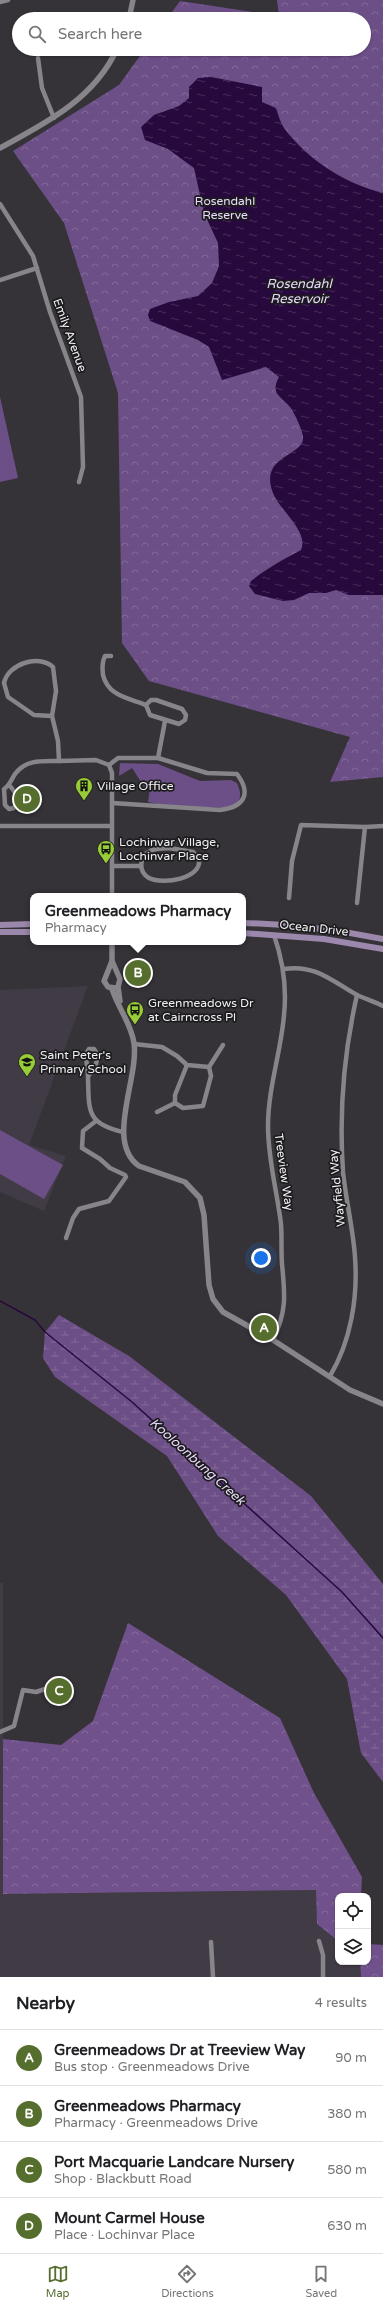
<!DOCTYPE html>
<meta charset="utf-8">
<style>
:root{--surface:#fff;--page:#f6f6f6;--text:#202124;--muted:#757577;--line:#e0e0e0;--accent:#566e2d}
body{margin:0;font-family:"Varela Round",sans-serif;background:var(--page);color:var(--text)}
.controls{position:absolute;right:12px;bottom:12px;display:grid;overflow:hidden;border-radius:8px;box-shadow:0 1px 3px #0004}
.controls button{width:36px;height:36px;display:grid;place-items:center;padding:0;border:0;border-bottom:1px solid var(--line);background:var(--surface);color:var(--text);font:20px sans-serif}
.you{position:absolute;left:261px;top:1258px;width:14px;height:14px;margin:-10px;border:3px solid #fff;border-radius:50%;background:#1a73e8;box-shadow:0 0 0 6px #1a73e833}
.badge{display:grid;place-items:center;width:26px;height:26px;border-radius:50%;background:var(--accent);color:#fff;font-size:13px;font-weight:700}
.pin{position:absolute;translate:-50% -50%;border:2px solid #fff;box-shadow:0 1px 4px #0006}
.popup{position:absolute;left:30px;top:893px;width:216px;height:52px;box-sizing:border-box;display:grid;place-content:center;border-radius:8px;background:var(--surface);filter:drop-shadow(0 1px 3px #0005);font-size:13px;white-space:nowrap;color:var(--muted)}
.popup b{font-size:15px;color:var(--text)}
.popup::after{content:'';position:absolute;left:50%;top:100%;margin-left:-8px;border:8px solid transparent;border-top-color:var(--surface)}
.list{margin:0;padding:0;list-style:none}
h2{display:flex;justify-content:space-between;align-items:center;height:52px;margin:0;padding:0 16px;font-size:17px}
h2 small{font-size:13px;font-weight:400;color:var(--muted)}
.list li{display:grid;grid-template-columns:26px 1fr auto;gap:12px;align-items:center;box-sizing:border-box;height:56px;padding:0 16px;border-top:1px solid var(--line)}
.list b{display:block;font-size:15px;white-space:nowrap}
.list p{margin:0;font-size:13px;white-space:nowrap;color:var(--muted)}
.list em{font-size:13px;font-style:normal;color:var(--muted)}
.icon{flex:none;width:22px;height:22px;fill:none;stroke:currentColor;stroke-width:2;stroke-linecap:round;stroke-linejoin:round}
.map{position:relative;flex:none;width:383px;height:1977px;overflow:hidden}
.search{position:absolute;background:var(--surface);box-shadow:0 1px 3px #0004;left:12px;right:12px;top:12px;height:44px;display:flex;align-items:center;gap:10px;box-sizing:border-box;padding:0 14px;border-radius:22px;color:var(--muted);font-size:15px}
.sheet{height:276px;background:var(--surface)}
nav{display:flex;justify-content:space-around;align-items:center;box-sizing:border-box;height:56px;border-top:1px solid var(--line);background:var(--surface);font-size:11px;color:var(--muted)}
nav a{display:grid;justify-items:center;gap:2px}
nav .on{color:var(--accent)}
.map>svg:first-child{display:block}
</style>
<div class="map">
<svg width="383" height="1977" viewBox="0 0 383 1977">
<defs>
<pattern id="forest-crowns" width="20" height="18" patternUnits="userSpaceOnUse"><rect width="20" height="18" fill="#70518b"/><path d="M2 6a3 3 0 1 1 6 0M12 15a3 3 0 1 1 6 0" fill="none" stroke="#856a9c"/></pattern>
<pattern id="wetland-marsh" width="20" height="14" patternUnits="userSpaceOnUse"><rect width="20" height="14" fill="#6d4f88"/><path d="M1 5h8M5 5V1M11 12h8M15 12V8" fill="none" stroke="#826999"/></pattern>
<pattern id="park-crowns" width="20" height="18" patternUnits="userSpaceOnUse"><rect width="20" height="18" fill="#6d4f88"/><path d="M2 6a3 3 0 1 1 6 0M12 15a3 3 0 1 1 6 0" fill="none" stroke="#826999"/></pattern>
<pattern id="water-ripples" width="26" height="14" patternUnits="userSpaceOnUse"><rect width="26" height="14" fill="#28093e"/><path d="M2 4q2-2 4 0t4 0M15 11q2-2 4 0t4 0" fill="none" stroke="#482d5a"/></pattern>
</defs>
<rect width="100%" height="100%" fill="#353338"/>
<g fill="#403b45">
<polygon points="88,986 29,1145 66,1156 44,1211 0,1192 0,990"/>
<polygon points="0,1583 3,1583 3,1894 317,1890 317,1924 338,1941 338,1962 360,1962 361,1977 0,1977"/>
</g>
<g fill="#6d4f88">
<polygon points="0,397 18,478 0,482"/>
<path d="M 120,763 L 158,764 L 200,781 L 231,780 L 237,783 C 243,796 241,804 227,808 L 168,806 L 148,802 L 150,788 L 145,788 L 132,768 L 119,776 Z"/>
<polygon points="0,1130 63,1165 44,1199 0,1174"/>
</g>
<g fill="url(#forest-crowns)">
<polygon points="128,1623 280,1718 314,1793 362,1877 361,1896 338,1896 338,1941 317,1924 316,1890 3,1894 3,1739 61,1745 93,1721"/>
<polygon points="368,1944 383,1945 383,1977 361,1977 360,1962 368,1962"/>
</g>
<polygon fill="url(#wetland-marsh)" points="59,1315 129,1356 311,1496 383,1584 383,1782 361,1753 347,1679 286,1595 218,1536 167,1456 55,1377 43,1358 45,1332"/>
<polygon fill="url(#park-crowns)" points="277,0 383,0 383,777 330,782 350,737 149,681 122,643 118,393 64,223 13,151 119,85 145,49 364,49 364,19 167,19 180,1 279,16"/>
<path fill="url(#water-ripples)" d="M 211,77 L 262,87 L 262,102 L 276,108 C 278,114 280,122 284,128 C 308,160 344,183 383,193 L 383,595 L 349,595 L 336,590 L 326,593 L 309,593 L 294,600 L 283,601 L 255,594 L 249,586 L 251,581 C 266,569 284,559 301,550 C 309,531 280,511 273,493 C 258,455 305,456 303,437 C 303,431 294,412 290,407 C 280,395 270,394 279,377 L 266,367 L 222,380 L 209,347 L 198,340 L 150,321 L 148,315 L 150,309 L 169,302 L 198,296 L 212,283 L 219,266 L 218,243 L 204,213 L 194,168 L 168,149 L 145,140 L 141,127 L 154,115 L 179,106 L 189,98 L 189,87 L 198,78 Z"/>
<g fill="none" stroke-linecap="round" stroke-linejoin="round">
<polyline stroke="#28093e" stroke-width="1.5" points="0,1301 35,1320 45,1332 132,1402 342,1592 383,1638"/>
<g stroke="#87848a" stroke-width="4.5">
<polyline points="0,2 8,0"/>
<polyline points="38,58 42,88 54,118"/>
<polyline points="0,204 33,256 50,312 81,397 83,467 79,482"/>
<polyline points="0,280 37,268"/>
<path d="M 111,656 L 105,656 C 102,662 102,668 103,675 C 108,696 128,698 146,705"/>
<polygon points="151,700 156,700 182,709 186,715 185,720 179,724 150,715 146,705"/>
<path d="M 52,716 L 34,715 L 8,697 L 4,683 C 8,664 38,654 53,667 L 56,691 L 52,716 L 58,741 L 59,761 L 96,760 L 109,765 L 112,773 L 112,896"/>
<polyline points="109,765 118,758 158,758 165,721"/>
<path d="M 9,785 C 15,791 20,800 14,808 L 9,809 L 5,805 L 4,789 C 10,785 11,780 15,774 C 26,759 43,761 59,761"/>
<path d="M 112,803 L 220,810 C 244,807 252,794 237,774 L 207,773 L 158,758"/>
<polyline points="0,826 111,826"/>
<path d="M 169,848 L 193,852 L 199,859 C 202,879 163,885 149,878 C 138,872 139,856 150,851 C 156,848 163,849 169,848 Z"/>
<polyline points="112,866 141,866"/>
<polyline points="289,898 292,861 301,825 365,827 383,826"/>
<polyline points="357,903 365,827"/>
<path d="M 284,969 C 315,964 332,981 357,995 C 366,999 375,1002 383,1006"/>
<polyline points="134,1044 162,1047 177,1056 187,1065 209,1067"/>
<polyline points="187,1065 175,1095 175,1103 183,1108 203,1106 211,1076 209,1067 223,1045"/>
<path d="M 88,1076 L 95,1068 L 98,1055 L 94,1049 L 89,1049 L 86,1054 C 86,1062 88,1069 88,1077 C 89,1110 86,1124 123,1132"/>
<polyline points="157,1112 175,1103"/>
<polyline points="66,1238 73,1218 79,1209 109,1201 126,1177 125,1175 110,1168 100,1159 82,1148 83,1131 96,1121"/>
<path d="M 273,1340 C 287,1311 285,1295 282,1264 C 281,1251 282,1237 281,1224 C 277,1191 268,1160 268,1126 C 268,1088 281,1052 284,1015 C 287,987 283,961 274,935"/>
<path d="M 330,1376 C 351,1341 358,1297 355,1257 C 353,1228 346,1201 343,1172 C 339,1113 344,1052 357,995"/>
<polyline points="0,1732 14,1726 23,1690 36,1692 60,1684"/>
<polyline points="319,1941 323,1955 323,1977"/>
<polyline points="211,1942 213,1977"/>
</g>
<g stroke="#87848a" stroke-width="5.5">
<polyline points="129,19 133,0"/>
<path d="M 0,148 C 46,123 94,99 117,49"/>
<polyline points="112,942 112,961 104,981 108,987 116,988"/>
<polyline points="112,961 120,979 118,987 120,1001"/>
<path d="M 112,989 C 118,1008 131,1023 134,1043 C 139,1079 105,1142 139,1166 L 185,1182 L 200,1198 L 204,1215 L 209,1285 L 213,1299 L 223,1312 L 273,1340 L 350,1390 L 383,1404"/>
</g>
<g stroke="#9b88ac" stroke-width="6">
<path d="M 243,923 C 290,924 337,930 383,939"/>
<polyline points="0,925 33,924"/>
<polyline points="0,932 33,932"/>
<polyline points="243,933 324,939 383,949"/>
</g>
</g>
<defs>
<symbol id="building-pin" viewBox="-11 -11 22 30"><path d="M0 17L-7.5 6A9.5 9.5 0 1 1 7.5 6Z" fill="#97cc38" stroke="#1c1b1d"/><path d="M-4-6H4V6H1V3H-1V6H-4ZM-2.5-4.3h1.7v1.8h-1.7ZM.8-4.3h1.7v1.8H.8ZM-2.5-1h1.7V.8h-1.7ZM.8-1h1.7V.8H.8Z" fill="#111"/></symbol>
<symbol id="bus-pin" viewBox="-11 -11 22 30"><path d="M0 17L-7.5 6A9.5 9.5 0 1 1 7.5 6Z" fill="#97cc38" stroke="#1c1b1d"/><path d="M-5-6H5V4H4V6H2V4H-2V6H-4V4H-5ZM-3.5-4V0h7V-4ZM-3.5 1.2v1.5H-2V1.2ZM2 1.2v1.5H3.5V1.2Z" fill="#111"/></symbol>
<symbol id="school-pin" viewBox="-11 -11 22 30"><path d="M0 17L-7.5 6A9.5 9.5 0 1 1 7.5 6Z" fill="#97cc38" stroke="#1c1b1d"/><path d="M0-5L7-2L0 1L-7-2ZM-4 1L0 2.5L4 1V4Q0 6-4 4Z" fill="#111"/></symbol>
</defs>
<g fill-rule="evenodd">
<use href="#building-pin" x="74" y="776" width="20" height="27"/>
<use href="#bus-pin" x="96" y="839" width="20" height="27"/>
<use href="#bus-pin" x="125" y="1000" width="20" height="27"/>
<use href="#school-pin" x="17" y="1052" width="20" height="27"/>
</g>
<g text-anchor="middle" stroke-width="3.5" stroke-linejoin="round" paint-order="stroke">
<g font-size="12" fill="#ebdafd" stroke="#1c1b1d">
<text x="225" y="205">Rosendahl<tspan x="225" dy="14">Reserve</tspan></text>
</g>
<g font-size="12" fill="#f0eff2" stroke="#1c1b1d">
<text transform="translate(70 335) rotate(70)" y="4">Emily Avenue</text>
<text transform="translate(314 928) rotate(6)" y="4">Ocean Drive</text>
<text transform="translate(284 1172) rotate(82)" y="4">Treeview Way</text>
<text transform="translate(337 1188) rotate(-96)" y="4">Wayfield Way</text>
</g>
<g font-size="12" fill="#f0eff2" stroke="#1c1b1d" text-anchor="start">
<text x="97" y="790">Village Office</text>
<text x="119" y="846">Lochinvar Village,<tspan x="119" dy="14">Lochinvar Place</tspan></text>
<text x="148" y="1007">Greenmeadows Dr<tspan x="148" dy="14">at Cairncross Pl</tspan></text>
<text x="40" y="1059">Saint Peter's<tspan x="40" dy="14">Primary School</tspan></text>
</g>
<g font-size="13" font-style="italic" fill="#e9d8fb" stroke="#1c1b1d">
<text x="299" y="288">Rosendahl<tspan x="299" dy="15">Reservoir</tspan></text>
<text transform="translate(198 1461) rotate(42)" y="5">Kooloonbung Creek</text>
</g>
</g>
</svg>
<div class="controls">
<button><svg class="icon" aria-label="locate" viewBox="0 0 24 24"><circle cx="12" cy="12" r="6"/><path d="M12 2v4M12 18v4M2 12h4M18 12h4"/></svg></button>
<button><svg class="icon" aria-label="layers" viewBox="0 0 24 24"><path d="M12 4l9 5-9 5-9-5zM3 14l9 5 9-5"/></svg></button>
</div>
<div class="you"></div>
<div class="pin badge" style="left:264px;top:1328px">A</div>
<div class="pin badge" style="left:138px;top:973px">B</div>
<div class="popup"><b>Greenmeadows Pharmacy</b>Pharmacy</div>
<div class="pin badge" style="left:59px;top:1691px">C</div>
<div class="pin badge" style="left:27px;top:799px">D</div>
<div class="search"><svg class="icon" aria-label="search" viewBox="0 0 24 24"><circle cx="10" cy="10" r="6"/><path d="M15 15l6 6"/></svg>Search here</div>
</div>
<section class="sheet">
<h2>Nearby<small>4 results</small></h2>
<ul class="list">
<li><span class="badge">A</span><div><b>Greenmeadows Dr at Treeview Way</b><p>Bus stop · Greenmeadows Drive</p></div><em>90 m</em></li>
<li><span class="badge">B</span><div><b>Greenmeadows Pharmacy</b><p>Pharmacy · Greenmeadows Drive</p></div><em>380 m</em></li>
<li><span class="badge">C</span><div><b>Port Macquarie Landcare Nursery</b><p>Shop · Blackbutt Road</p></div><em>580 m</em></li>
<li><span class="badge">D</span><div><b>Mount Carmel House</b><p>Place · Lochinvar Place</p></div><em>630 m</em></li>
</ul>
</section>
<nav>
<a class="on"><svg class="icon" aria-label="map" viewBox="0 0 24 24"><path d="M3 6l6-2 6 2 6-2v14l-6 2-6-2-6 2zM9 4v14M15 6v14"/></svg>Map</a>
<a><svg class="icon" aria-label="directions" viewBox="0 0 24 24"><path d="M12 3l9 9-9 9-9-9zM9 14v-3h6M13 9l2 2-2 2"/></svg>Directions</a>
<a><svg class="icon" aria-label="saved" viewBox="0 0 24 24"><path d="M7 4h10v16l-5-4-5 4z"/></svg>Saved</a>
</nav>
